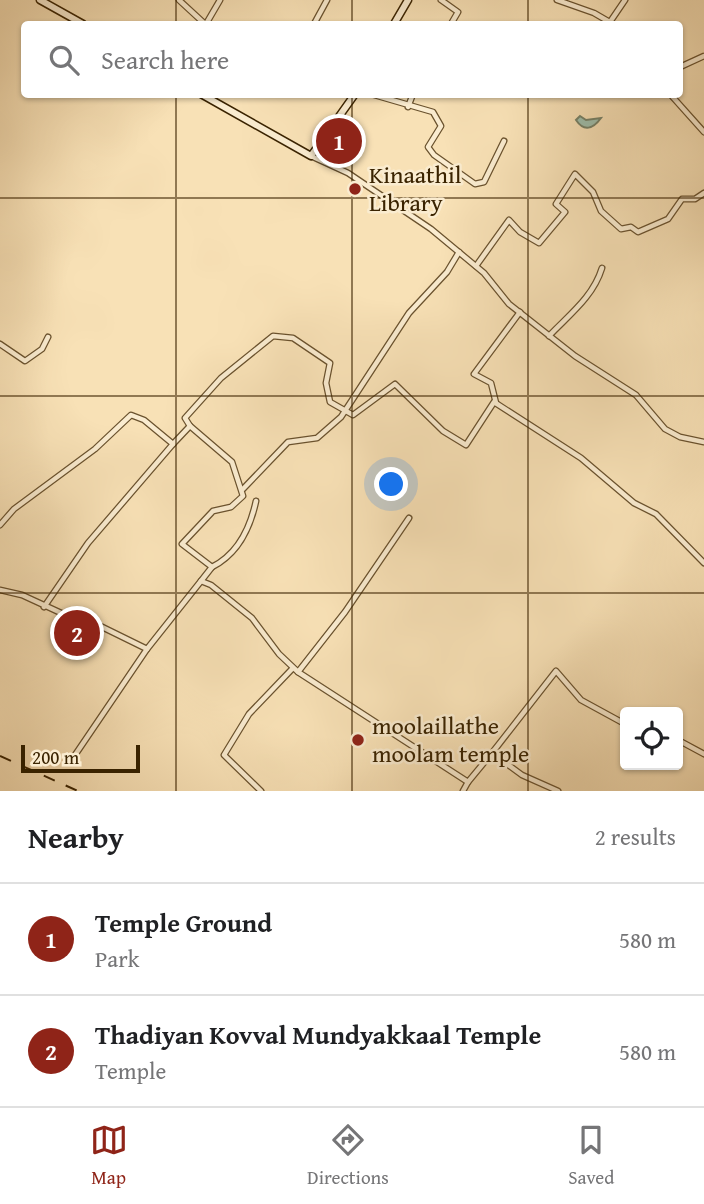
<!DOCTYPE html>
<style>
:root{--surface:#fff;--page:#f6f6f6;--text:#202124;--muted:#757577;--line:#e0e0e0;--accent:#8f2418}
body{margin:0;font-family:"Gentium Book Plus",serif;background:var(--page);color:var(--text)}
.controls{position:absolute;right:21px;bottom:21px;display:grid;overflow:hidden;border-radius:7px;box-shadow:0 2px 5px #0004}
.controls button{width:63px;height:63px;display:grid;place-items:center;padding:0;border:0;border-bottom:2px solid var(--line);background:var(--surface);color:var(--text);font:35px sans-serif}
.scale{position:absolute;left:21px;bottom:18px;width:119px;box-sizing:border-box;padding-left:7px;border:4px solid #3a2300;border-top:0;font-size:19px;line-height:24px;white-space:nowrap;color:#3a2300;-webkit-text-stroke:5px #faecd0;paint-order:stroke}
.you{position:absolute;left:392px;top:485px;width:24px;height:24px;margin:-18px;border:5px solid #fff;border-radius:50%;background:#1a73e8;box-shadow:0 0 0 10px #1a73e833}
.badge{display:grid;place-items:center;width:46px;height:46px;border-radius:50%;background:var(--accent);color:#fff;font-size:23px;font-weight:700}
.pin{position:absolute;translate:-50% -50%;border:4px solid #fff;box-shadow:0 2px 7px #0006}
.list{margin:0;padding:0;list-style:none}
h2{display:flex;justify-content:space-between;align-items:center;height:91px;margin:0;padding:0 28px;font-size:30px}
h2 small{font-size:23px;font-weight:400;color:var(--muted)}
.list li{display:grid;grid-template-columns:46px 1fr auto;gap:21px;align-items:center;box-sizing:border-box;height:112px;padding:0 28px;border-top:2px solid var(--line)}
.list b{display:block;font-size:26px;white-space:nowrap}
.list p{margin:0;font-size:23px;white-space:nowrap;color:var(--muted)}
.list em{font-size:23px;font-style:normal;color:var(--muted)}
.icon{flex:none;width:38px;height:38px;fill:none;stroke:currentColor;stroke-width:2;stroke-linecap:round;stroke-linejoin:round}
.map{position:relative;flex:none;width:704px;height:791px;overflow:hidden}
.search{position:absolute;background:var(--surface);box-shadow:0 2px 5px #0004;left:21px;right:21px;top:21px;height:77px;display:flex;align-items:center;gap:18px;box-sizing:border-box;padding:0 24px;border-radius:7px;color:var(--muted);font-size:26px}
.sheet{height:315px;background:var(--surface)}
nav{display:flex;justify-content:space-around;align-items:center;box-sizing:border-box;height:98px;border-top:2px solid var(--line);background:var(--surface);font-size:19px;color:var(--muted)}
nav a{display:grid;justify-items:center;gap:4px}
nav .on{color:var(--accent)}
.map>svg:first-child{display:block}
</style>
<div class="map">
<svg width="704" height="791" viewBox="0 0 704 791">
<rect width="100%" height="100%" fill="#f8e1b6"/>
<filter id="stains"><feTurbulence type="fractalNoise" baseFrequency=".00286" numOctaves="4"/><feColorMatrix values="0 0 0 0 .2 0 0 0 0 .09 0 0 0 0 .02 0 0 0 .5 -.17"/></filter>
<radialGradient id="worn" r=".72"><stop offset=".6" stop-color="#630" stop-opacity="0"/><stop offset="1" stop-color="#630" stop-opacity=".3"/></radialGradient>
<polygon fill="#c3c18a" stroke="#7e7245" stroke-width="2" points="338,128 354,144 338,160 322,149"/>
<path fill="#9dbeac" stroke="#758067" stroke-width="2" d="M 580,116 L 586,120 L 601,118 C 593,129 584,132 576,120 Z"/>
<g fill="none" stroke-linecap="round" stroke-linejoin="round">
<defs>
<g id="minor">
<polyline points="179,0 205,24"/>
<polyline points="441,0 458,12 451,24"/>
<polyline points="557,0 594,13 613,24"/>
<polyline points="610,22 625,0"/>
<polyline points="206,24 220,0"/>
<polyline points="314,24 327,0"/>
<polyline points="680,67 704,56"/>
<polyline points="371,94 433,112 441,126 428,147 434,155 475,184 484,182 504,141"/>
<polyline points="670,94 704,132"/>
<polyline points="408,107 413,94"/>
<polyline points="311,156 348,173 431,229 484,273 509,304 575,356 636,395 665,429 680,437 704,442"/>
<polyline points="476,266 509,220 520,232 539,243 565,212 556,204 575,174 593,192 601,211 621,229 631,227 638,232 668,219 682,199 695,199 704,193"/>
<path d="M 549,336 C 570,314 593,297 602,268"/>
<polyline points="0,344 25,361 42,349 48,337"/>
<polyline points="496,403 491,383 474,374 520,312"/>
<polyline points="190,426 185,418 221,378 273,336 293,338 330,363 326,383 330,402 353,415 395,384 443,431 466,445 494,402 581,458 634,503 656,514 704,563"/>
<polyline points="243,489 288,442 317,438 341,417 409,313 447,272 459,252"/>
<polyline points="0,525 14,509 95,449 131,415 144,420 173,444 190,426 232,462 243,496 231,507 213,511 182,544 212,567 201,581"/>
<path d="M 212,567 C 238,554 250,529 256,501"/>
<polyline points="0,590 22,595 72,618 94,623 147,649 201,581 211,585 252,618 279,654 298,672 468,782 492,753 522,775 558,791"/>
<polyline points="44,607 88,543 173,444"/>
<polyline points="298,672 345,612 409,518"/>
<polyline points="678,740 704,754"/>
<polyline points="492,753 556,671 581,700 625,724"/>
<polyline points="73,758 147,649"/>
<polyline points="261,791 224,755 249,714 293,668"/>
<polyline points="463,791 468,782"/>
</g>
<g id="secondary">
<polyline points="40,0 83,24"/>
<polyline points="394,24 408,0"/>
<polyline points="201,94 311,156 355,94"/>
</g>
</defs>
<use href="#minor" stroke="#6a522e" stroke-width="7"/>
<use href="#secondary" stroke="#3a2300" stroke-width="9"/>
<use href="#minor" stroke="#faecd0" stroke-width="4.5"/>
<use href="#secondary" stroke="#faecd0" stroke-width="6"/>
<polyline stroke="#3a2300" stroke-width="2" stroke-dasharray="12 12" stroke-linecap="butt" points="0,756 78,791"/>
</g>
<path fill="none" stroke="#3a2300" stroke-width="2" stroke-opacity="0.55" d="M 176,0 L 176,24M 352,0 L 352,24M 528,0 L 528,24M 176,94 L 176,791M 352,94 L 352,791M 528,94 L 528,791M 0,198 L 704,198M 0,396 L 704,396M 0,593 L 704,593"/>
<g fill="#8f2418" stroke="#faecd0" stroke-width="2.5">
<circle cx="355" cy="189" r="7"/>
<circle cx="358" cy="740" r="7"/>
</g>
<g text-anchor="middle" stroke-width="5" stroke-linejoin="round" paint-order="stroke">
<g font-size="24" fill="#3a2300" stroke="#faecd0" text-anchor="start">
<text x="369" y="183">Kinaathil<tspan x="369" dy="28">Library</tspan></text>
<text x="372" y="734">moolaillathe<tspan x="372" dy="28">moolam temple</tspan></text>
</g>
</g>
<rect width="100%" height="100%" filter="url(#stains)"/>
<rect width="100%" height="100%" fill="url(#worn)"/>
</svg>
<div class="controls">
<button><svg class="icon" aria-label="locate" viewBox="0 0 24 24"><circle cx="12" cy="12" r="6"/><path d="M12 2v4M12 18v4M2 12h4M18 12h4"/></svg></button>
</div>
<div class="scale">200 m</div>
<div class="you"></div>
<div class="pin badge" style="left:339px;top:141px">1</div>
<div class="pin badge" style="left:77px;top:633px">2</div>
<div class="search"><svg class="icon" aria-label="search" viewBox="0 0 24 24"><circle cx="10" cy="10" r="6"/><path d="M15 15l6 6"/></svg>Search here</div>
</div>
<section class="sheet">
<h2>Nearby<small>2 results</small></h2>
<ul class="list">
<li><span class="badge">1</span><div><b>Temple Ground</b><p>Park</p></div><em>580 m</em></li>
<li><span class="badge">2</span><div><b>Thadiyan Kovval Mundyakkaal Temple</b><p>Temple</p></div><em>580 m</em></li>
</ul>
</section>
<nav>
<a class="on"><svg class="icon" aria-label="map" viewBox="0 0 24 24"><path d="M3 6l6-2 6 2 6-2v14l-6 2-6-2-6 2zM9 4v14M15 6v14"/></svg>Map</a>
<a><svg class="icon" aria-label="directions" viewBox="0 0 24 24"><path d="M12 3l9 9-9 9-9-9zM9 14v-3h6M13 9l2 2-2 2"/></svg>Directions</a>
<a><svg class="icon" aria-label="saved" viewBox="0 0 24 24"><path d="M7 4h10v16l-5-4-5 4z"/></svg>Saved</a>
</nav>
